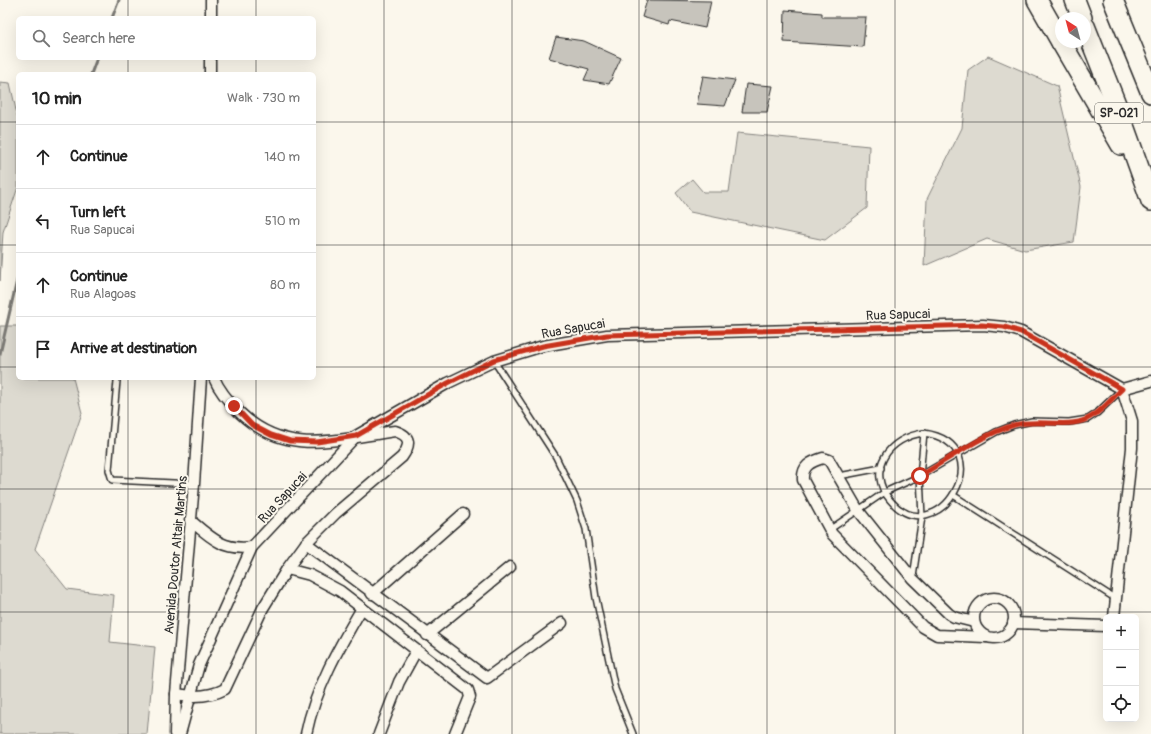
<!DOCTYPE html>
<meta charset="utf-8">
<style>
:root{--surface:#fff;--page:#f2f2f2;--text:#222;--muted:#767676;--line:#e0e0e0}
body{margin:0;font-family:Pangolin,sans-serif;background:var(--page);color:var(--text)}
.controls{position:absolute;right:12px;bottom:12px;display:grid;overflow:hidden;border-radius:6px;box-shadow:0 4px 16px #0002}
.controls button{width:36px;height:36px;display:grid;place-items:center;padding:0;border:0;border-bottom:1px solid var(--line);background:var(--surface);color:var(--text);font:20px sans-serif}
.compass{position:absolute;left:1055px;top:12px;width:36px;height:36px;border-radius:50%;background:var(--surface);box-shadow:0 4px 16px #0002;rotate:324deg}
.stop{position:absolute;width:12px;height:12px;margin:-9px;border:3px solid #c8321e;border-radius:50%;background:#fff}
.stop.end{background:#c8321e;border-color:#fff;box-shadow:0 1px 4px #0008}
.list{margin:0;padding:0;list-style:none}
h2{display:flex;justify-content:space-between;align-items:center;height:52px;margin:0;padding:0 16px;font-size:17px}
h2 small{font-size:13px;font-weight:400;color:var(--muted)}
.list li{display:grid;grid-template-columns:26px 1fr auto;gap:12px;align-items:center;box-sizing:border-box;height:64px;padding:0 16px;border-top:1px solid var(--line)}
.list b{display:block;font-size:15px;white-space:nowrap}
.list p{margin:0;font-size:13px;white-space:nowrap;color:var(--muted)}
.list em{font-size:13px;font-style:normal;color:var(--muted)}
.icon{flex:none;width:22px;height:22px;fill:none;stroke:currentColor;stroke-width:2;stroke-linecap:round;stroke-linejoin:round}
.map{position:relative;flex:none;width:1151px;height:734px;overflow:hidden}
.search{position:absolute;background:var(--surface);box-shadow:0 4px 16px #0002;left:16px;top:16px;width:300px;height:44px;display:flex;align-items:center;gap:10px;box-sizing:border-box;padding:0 14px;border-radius:6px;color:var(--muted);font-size:15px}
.panel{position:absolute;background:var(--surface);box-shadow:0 4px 16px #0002;left:16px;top:72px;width:300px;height:308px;border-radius:6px}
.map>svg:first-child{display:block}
</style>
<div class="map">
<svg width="1151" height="734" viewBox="0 0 1151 734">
<rect width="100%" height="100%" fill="#fbf7ec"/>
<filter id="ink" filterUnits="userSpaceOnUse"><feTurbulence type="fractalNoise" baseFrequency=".025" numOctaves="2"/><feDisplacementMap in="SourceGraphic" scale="8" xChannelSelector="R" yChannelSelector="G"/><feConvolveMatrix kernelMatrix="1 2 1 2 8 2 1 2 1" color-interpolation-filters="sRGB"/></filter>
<g filter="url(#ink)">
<g fill="#dddad0" stroke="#84827e">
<polygon points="988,56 1057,86 1081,187 1074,242 1025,250 987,239 924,266 927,199 962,128 968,70"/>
<polygon points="0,82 10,83 18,119 18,187 3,232 0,281"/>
<polygon points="737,133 869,146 867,208 825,240 690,212 676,193 692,179 703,192 729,192"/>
<polygon points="0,326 18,326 18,378 73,378 82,413 35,549 67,589 114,595 110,642 155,647 147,734 0,734"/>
</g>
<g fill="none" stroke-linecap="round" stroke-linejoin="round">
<g stroke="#7b7a75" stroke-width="3">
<polyline points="112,18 119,0"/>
<polyline points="91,74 97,58"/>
<polyline points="0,354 18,276"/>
</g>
</g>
<g fill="#c7c4bc" stroke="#2b2b2b">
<polygon points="647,0 711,1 705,28 670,21 669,25 642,17"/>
<polygon points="785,10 822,13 822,17 866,17 863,47 784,42"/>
<polygon points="556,37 584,41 621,58 609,84 584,80 589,69 549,58"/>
<polygon points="703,76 735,80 725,106 697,104"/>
<polygon points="746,84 773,86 767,112 742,112"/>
</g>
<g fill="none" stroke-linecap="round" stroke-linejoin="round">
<defs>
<g id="service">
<polyline points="494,361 556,457 577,501 586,529 596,598 615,689 633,734"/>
<polyline points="117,381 109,470 112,480 194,484"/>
<path d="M 924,433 C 1004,445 937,556 890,500 C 865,470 889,437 924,433 Z"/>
<polyline points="839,476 881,468"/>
<polyline points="953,495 1116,599"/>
<polyline points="829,530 885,492 920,476 996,432 1014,425 1032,421 1069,422 1088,419 1097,413 1122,389"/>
<polyline points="913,577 922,517 920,476 924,433"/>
</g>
<g id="minor">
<polyline points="211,18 211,0"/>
<polyline points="210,74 210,58"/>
<path d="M 190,520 C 211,538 224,551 252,547"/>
<polyline points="306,543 487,678 562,623"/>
<polyline points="287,569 310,575 340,591 468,690 470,697 455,734"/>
<polyline points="372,594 463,514"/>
<circle cx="994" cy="618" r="20"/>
<polyline points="1114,617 1132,448 1132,421 1122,389"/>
<path d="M 974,622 L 954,617 L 949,614 L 912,578 L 858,510 L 829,460 L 823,458 C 810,462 802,466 803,480 L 832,534 L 923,627 L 937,635 L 986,637"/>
<polyline points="1013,623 1106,626"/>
<polyline points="427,635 510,567"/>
<path d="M 176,694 C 192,697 210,697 225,689 L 263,608 L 287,569 L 306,543 L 336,513 L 402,457 C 411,444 411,436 395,431 C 337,439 286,458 239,412 C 230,403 219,390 214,378"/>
<polyline points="175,734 176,694 194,484 201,378"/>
<polyline points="180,734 199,665 252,547 356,436 448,383 494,361 543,346 607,335 983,325 1004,327 1021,332 1122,389 1151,381"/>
<path d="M 306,734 C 315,689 339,647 362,608"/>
<polyline points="379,734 399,682 416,651"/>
</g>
<g id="motorway">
<polyline points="1037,0 1061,42"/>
<polyline points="1075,0 1082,18"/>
<polyline points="1113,0 1151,93"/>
<polyline points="1085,26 1118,109 1151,201"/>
<polyline points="1061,42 1121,145"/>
</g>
</defs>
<use href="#service" stroke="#2b2b2b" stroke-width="8"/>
<use href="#minor" stroke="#2b2b2b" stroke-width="13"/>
<use href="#motorway" stroke="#2b2b2b" stroke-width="22"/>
<use href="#service" stroke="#fbf7ec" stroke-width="5"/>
<use href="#minor" stroke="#fbf7ec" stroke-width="10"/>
<use href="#motorway" stroke="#fbf7ec" stroke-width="19"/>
</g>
</g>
<g fill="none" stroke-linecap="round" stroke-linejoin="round" filter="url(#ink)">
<path stroke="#c8321e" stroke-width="5" d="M 234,406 L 252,425 L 271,435 L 290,441 L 317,442 L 356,436 L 448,383 L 494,360 L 543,346 L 607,335 L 982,325 L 1004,327 L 1021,332 L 1122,389 C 1111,399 1101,413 1087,419 C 1066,429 1038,418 1014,425 C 981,435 950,458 920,476"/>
</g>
<path fill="none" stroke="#2b2b2b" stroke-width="1" stroke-opacity="0.55" d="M 128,0 L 128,18M 256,0 L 256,18M 384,0 L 384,734M 512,0 L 512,734M 639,0 L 639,734M 767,0 L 767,734M 895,0 L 895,734M 1023,0 L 1023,734M 128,58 L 128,74M 256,58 L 256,74M 0,122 L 18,122M 314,122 L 1151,122M 0,245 L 18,245M 314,245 L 1151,245M 0,367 L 18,367M 314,367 L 1151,367M 128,378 L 128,734M 256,378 L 256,734M 0,489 L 1151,489M 0,612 L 1151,612"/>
<g text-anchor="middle" stroke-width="4" stroke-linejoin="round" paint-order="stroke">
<rect fill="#fbf7ec" stroke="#696865" stroke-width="1" x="1095" y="103" width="48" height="20" rx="3"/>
<g font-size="12" font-weight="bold" fill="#2b2b2b">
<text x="1119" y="117">SP-021</text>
</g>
<g font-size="13" fill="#2b2b2b" stroke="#fbf7ec">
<text transform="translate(898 314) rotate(-2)" y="5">Rua Sapucai</text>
<text transform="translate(573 328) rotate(-10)" y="5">Rua Sapucai</text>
<text transform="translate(282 497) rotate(-47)" y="5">Rua Sapucai</text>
<text transform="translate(175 555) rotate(-85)" y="5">Avenida Doutor Altair Martins</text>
</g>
</g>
</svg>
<div class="controls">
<button>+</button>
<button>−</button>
<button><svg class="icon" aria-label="locate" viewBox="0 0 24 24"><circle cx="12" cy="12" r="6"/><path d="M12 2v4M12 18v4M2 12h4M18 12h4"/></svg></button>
</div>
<svg class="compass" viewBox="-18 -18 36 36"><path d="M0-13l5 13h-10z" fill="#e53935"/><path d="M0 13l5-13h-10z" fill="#767676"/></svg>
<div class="stop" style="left:920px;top:476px"></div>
<div class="stop end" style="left:234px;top:406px"></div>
<div class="search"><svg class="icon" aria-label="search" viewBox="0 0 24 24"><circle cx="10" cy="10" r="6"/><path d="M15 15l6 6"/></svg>Search here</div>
<section class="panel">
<h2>10 min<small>Walk · 730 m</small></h2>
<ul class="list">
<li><svg class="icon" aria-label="ahead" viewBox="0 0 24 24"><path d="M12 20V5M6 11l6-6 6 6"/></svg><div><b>Continue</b></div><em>140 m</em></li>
<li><svg class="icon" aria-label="left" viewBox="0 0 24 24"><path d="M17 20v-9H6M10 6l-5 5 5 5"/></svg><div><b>Turn left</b><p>Rua Sapucai</p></div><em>510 m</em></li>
<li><svg class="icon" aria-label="ahead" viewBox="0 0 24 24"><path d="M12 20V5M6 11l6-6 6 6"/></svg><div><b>Continue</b><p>Rua Alagoas</p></div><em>80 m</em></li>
<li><svg class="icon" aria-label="arrive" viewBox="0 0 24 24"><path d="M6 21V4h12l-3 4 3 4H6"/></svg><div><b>Arrive at destination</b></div></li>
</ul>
</section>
</div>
